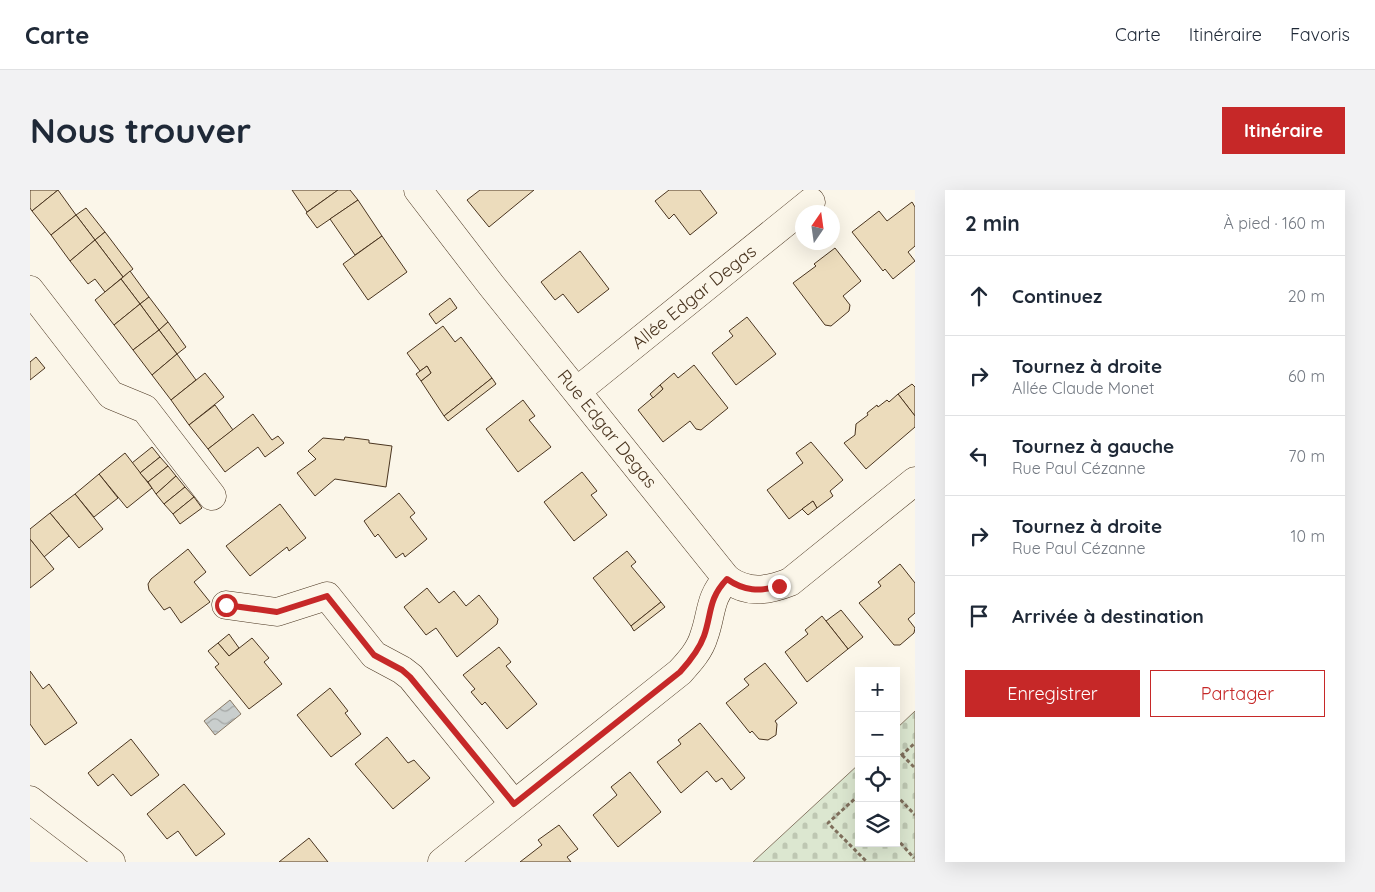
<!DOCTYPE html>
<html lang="fr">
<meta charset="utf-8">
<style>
:root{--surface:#fff;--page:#f2f2f3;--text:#1f2937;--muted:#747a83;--line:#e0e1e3;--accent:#c62828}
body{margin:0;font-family:Quicksand,sans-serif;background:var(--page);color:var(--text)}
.controls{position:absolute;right:15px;bottom:15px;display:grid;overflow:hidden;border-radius:0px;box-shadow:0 5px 20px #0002}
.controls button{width:45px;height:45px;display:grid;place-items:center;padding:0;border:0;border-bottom:1px solid var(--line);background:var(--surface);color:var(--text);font:25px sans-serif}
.compass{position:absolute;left:765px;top:15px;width:45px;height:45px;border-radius:50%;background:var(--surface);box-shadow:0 5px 20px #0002;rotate:13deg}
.stop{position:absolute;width:15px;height:15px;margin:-11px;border:4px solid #c62828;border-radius:50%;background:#fff}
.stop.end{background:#c62828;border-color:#fff;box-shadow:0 1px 5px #0008}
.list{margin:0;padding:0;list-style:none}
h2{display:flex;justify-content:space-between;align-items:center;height:65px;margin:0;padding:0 20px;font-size:21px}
h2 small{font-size:16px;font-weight:400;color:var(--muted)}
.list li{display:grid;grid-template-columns:32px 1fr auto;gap:15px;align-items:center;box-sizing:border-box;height:80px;padding:0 20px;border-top:1px solid var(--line)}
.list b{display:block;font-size:19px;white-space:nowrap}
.list p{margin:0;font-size:16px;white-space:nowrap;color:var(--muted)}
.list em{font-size:16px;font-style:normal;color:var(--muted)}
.actions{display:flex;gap:10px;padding:15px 20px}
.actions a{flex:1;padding:11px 0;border:1px solid var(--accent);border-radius:0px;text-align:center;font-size:18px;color:var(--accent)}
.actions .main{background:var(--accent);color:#fff}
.icon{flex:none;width:28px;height:28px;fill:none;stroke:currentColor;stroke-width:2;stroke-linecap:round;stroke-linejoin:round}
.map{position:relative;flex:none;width:885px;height:672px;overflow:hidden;border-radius:0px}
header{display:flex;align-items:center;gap:30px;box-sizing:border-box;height:70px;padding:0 25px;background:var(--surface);border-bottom:1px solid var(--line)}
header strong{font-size:24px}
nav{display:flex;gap:28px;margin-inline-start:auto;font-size:18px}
.intro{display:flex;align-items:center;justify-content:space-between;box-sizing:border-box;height:120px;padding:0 30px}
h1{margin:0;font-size:35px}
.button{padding:12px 22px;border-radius:0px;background:var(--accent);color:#fff;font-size:18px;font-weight:700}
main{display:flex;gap:30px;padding:0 30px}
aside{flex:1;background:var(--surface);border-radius:0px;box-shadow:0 5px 20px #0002}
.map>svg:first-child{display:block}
</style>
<header>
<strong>Carte</strong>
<nav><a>Carte</a><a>Itinéraire</a><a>Favoris</a></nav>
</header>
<div class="intro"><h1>Nous trouver</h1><a class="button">Itinéraire</a></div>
<main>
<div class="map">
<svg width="885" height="672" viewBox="0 0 885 672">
<defs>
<pattern id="cemetery-stones" width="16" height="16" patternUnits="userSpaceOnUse" patternTransform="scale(1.25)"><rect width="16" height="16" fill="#dce7d0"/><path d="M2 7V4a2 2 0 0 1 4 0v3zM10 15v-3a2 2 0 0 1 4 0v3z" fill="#bec7b2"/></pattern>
<pattern id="water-waves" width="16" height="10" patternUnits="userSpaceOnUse" patternTransform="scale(1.25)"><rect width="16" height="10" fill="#c9cecd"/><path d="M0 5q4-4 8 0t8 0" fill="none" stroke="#a5a8a6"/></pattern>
</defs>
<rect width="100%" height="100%" fill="#fbf6e9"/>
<polygon fill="url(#cemetery-stones)" stroke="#887966" points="885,521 885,672 723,672 829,574 829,653 866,653 866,539"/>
<polygon fill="url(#water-waves)" stroke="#887966" points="200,510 211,524 185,545 174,531"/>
<g fill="#ecdcbc" stroke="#4a3520">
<polygon points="0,0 28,0 2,21 0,18"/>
<polygon points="28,0 46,25 21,45 2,21"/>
<polygon points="262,0 308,0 277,22"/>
<polygon points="308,0 320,0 328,10 287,38 276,23"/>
<polygon points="450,0 504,0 459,37 437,10"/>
<polygon points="639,0 670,0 687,23 660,45 644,24 639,29 625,11"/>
<polygon points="328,10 352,46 325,65 300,29"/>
<polygon points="882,12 885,17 885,56 878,62 885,71 863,89 855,79 853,81 822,42 849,21 857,31"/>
<polygon points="56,18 75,42 65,50 46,25"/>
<polygon points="46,25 65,50 40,71 21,45"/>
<polygon points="75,42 103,79 93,87 65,50"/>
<polygon points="352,46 377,82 338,110 313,74"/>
<polygon points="65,50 93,87 75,102 65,89 58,94 40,71"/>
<polygon points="805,58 831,91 813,106 820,115 819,121 801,136 795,135 763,93 786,76 784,74"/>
<polygon points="550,61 579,99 548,123 533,104 525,110 511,92"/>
<polygon points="100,81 119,107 110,114 91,89"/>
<polygon points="91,89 110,114 84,135 65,110"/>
<polygon points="119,107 138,132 129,140 110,114"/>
<polygon points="420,108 427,118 406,134 399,124"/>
<polygon points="110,114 129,140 103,160 84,135"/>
<polygon points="717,127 746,164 706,195 682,163 703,146 699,141"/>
<polygon points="138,132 156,157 147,164 129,140"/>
<polygon points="413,136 425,152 431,147 462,188 414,226 391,191 401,183 397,176 390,181 377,163"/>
<polygon points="129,140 147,164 122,185 103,160"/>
<polygon points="147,164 166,190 141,210 122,185"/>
<polygon points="6,167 15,178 0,190 0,172"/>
<polygon points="664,175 698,218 671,240 666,239 660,231 633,252 608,220 633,199 630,195 644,183 648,188"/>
<polygon points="397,176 401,183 391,191 386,184"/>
<polygon points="175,183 194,207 159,235 141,210"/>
<polygon points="462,188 466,194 418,231 414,226"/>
<polygon points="882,194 885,197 885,226 868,204"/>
<polygon points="630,195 633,199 623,208 620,204"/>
<polygon points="868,204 885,226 885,237 836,279 814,253 825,245 826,234 838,225 837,223 847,215 848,217 857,210 859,212"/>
<polygon points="493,210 505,226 499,230 521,257 488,282 456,239"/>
<polygon points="185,215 203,240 178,259 159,235"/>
<polygon points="223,224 242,250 248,246 254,253 235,267 228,257 195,282 178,259"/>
<polygon points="315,247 339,250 339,253 362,256 356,297 305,289 285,306 267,283 286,269 278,261 293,248 314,250"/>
<polygon points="781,252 813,290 800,301 803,306 787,318 783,311 759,329 737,300 773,273 766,263"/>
<polygon points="122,257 130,267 110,283 102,273"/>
<polygon points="95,263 122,298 97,318 69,284"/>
<polygon points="130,267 138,276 118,292 110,283"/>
<polygon points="138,276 146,286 126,304 118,292"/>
<polygon points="552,282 567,301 561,305 577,325 544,351 514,312"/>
<polygon points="69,284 88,308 64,327 45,304"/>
<polygon points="146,286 155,297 134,314 126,304"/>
<polygon points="155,297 164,307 143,324 134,314"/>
<polygon points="369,303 385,323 380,327 397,349 375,367 373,363 366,368 348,344 345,347 334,331"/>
<polygon points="45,304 73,339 49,358 20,323"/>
<polygon points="164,307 172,318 150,334 143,324"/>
<polygon points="783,311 787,318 778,325 772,319"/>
<polygon points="250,314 276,348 259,361 257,357 220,386 196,356"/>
<polygon points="20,323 39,346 14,367 0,349 0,339"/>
<polygon points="0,349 24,379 0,398"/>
<polygon points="158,359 176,382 164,392 180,412 151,433 140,417 134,420 119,400 118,394 121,389"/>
<polygon points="597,361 606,372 601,376 631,412 601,436 563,388"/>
<polygon points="870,374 885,393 885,423 878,429 885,438 884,443 870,455 864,455 829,413 851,396 848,392"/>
<polygon points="397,398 409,413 424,401 436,416 449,405 468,429 467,434 427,467 406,438 396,445 374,417"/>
<polygon points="631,412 635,417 604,441 601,436"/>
<polygon points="811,420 833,447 818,459 796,431"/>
<polygon points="792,426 818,459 777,492 755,462 778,444 775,440"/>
<polygon points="199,444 209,458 199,466 188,453"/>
<polygon points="222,448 239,468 234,472 252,494 219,519 185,477 189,474 178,461 188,453 199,466"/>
<polygon points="469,457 481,472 476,476 507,514 477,539 455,512 452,515 441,502 445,499 433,485"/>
<polygon points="735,473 767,513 745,531 747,534 746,545 738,550 729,549 722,541 720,543 696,513 719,495 714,489"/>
<polygon points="0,481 13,499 19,494 47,533 15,555 0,534"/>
<polygon points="300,498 318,521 315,523 331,544 301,567 267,525"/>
<polygon points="670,533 715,588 701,600 692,588 686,592 677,581 651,603 627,572 651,554 648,550"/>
<polygon points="357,547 378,573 384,570 400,588 363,619 325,574"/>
<polygon points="101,549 129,585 101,606 83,584 68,596 58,583"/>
<polygon points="600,582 631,622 588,657 563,625 587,605 581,597"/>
<polygon points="154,594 195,644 166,666 148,641 137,649 117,624"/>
<polygon points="529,635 548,659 537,667 541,672 490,672 512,655 508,650"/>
<polygon points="279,648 298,672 249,672"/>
</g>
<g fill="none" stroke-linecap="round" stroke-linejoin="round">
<defs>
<g id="minor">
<polyline points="388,0 461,95 697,389"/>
<polyline points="0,100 81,205 115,219 182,306"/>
<polyline points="547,201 781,12"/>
<polyline points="196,415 247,422 297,406 344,465 372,480 381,487 484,614"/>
<polyline points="0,610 81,672"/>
<path d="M 412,672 L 650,482 C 660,471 670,460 674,446 C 682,424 679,407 697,389 C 718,404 737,401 760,392 L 885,291"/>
</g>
</defs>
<use href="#minor" stroke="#4a3520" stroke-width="29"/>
<g stroke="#7f6f5c" stroke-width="3" stroke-dasharray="4 2.5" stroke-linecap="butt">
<polyline points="872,565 885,578"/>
<polyline points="866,570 885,553"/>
<polyline points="829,605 798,633 837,672"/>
<polyline points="866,605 885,625"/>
<polyline points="866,648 884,668"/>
</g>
<use href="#minor" stroke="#fbf6e9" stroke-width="28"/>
</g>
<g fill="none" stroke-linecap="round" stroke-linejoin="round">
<path stroke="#c62828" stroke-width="6" d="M 196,415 L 247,422 L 297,406 L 344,465 L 372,480 L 380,487 L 484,614 L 650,482 C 660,471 669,460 674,446 C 682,423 678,409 697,389 C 714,401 730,402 749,396"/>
</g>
<g text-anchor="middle" stroke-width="4" stroke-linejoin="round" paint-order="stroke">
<g font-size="18" fill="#4a3520" stroke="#fbf6e9">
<text transform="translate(664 107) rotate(-39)" y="6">Allée Edgar Degas</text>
<text transform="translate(577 239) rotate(51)" y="6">Rue Edgar Degas</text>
</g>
</g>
</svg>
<div class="controls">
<button>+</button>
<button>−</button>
<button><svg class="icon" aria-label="locate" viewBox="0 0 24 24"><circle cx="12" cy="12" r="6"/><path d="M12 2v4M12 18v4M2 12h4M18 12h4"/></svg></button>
<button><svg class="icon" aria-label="layers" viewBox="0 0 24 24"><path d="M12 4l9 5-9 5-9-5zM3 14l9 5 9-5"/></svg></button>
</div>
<svg class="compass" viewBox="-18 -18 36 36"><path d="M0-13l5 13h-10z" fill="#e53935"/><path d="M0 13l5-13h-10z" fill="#747a83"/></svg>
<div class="stop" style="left:196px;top:415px"></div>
<div class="stop end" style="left:749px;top:396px"></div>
</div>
<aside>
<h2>2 min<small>À pied · 160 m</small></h2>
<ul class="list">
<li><svg class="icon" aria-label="ahead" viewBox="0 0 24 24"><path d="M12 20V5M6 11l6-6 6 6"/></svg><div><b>Continuez</b></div><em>20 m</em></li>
<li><svg class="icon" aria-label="right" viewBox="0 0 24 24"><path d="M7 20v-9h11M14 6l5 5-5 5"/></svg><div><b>Tournez à droite</b><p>Allée Claude Monet</p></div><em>60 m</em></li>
<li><svg class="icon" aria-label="left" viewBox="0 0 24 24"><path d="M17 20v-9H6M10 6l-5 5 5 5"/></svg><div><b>Tournez à gauche</b><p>Rue Paul Cézanne</p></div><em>70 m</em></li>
<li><svg class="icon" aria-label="right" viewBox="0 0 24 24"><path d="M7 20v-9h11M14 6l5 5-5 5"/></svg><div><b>Tournez à droite</b><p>Rue Paul Cézanne</p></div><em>10 m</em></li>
<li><svg class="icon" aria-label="arrive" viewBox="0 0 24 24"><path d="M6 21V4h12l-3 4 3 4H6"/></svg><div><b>Arrivée à destination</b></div></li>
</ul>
<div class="actions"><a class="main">Enregistrer</a><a>Partager</a></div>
</aside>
</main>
